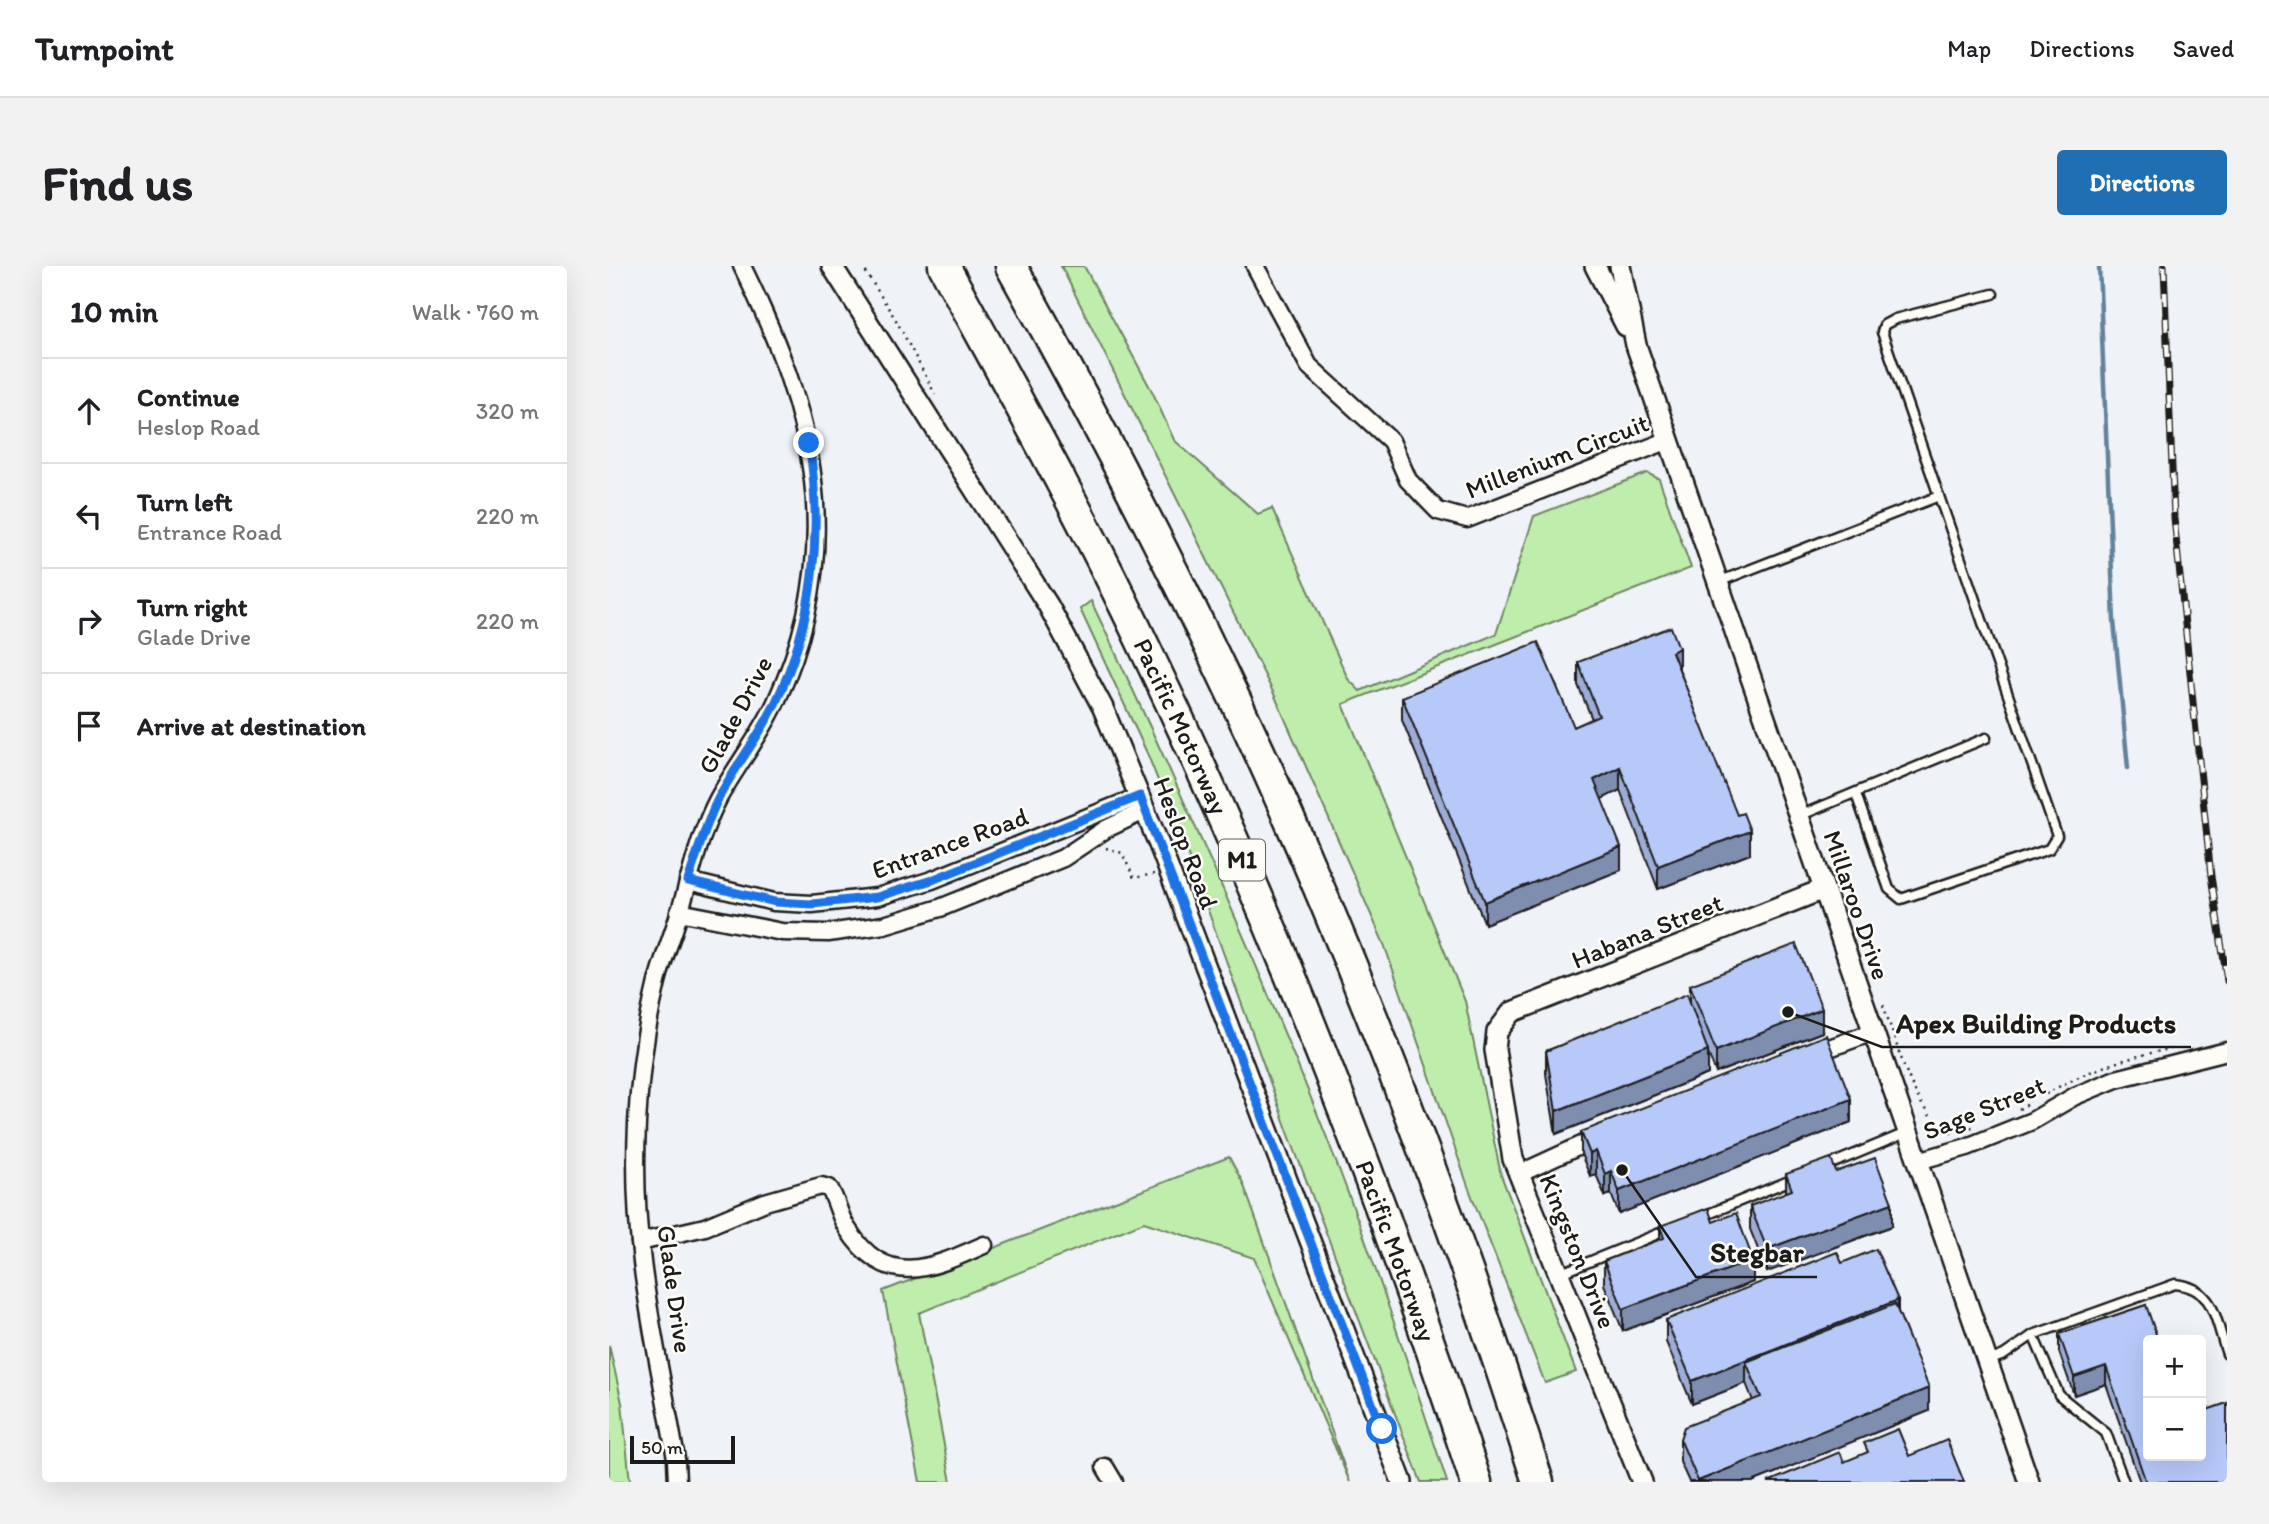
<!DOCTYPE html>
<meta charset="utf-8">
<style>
:root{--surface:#fff;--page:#f2f2f2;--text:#202124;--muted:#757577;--line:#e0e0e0;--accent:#1f6fb2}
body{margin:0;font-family:Itim,sans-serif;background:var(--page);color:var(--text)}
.controls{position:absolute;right:21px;bottom:21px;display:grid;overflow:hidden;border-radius:7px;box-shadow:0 7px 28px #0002}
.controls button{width:63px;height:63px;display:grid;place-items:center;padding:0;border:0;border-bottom:2px solid var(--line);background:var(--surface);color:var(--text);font:35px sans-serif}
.scale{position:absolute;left:21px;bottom:18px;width:105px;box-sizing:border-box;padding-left:7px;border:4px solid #1c1c1c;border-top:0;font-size:19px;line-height:24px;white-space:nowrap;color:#1c1c1c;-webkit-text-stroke:5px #fdfcf7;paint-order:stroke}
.stop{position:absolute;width:21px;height:21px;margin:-16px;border:5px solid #1a73e8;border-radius:50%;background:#fff}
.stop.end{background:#1a73e8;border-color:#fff;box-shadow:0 2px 7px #0008}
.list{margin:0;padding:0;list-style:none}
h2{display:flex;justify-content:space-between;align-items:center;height:91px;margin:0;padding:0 28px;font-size:30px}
h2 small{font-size:23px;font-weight:400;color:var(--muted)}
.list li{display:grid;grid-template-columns:46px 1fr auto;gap:21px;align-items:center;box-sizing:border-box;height:105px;padding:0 28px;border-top:2px solid var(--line)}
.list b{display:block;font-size:26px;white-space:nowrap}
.list p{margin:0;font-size:23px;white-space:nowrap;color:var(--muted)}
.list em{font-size:23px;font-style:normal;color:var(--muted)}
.icon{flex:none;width:38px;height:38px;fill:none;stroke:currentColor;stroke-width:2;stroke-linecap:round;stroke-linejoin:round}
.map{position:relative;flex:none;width:1618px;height:1216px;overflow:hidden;border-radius:7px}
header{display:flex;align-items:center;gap:42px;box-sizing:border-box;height:98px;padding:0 35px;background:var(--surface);border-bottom:2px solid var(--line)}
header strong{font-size:33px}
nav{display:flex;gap:38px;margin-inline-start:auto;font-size:24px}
.intro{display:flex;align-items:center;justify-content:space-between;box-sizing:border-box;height:168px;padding:0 42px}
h1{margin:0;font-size:49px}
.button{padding:18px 32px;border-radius:7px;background:var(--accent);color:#fff;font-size:24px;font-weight:700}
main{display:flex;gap:42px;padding:0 42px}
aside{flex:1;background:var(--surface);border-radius:7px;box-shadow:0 7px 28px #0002}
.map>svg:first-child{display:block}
</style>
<header>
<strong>Turnpoint</strong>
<nav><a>Map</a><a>Directions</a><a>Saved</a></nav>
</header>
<div class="intro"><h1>Find us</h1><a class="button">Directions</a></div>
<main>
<aside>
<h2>10 min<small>Walk · 760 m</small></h2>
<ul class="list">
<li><svg class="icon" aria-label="ahead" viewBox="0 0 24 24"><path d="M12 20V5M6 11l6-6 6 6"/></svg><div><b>Continue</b><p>Heslop Road</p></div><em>320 m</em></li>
<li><svg class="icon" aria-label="left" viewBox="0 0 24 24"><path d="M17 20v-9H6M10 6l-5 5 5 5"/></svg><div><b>Turn left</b><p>Entrance Road</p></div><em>220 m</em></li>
<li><svg class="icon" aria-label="right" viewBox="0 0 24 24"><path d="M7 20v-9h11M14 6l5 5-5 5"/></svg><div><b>Turn right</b><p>Glade Drive</p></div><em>220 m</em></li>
<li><svg class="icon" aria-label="arrive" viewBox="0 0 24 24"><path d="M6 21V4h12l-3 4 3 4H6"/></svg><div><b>Arrive at destination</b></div></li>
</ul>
</aside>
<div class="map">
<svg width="1618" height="1216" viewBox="0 0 1618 1216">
<rect width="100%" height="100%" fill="#eff2f7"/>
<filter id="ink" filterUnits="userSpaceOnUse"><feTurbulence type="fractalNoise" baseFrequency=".0143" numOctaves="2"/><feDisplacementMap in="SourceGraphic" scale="14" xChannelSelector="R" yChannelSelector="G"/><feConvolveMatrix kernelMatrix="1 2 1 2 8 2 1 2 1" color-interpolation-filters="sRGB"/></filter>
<g filter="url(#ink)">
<g fill="#bfedab" stroke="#6e8464" stroke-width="2">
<polygon points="452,0 475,0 544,127 565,174 649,248 663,242 739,413 751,425 887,368 925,250 1038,207 1050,213 1082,302 734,438 856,735 892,909 967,1106 936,1117 860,923 775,678 665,428"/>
<path d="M 482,335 C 563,505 640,677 710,852 C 758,972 798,1094 838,1216 L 812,1216 L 680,869 L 579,589 L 538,487 L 471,343 Z"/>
<polygon points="620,891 634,917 738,1208 741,1216 645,992 535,956 310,1047 342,1216 311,1216 274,1025"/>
<polygon points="0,1079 13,1137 21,1216 0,1216"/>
</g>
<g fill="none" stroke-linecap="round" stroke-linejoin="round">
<polyline stroke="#63829b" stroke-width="4.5" points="1490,0 1505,355 1519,502"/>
<defs>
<g id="service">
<polyline points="1109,316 1330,230"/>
<polyline points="1247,528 1280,623 1292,633 1440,583 1448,570 1273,66 1275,59 1286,53 1384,28"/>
<polyline points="1190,550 1377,472"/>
<polyline points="1215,901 1297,867"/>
<polyline points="1092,951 1187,912"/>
<polyline points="950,1008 1061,963"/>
<polyline points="1424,1069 1450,1129 1497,1167 1515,1216"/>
<path d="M 1379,1095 L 1395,1089 L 1424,1069 L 1566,1018 C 1607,1022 1606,1054 1618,1088"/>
</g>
<g id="minor">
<polyline points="646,0 700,100 782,175 799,214 829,245 858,253 1060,174"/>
<polyline points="79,615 165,636 203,638 268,631 323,614 531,530"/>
<polyline points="70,646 173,666 219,667 275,659 331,642 454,592 497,563 537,544"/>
<polyline points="1204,788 1264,766"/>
<polyline points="1309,895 1358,881 1423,855 1466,830 1507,813 1618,785"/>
<polyline points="910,908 990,871"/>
<path d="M 31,976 L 96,961 L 156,936 L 212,920 L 220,922 C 228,934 230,950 238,962 C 276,1023 319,1004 375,979"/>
<polyline points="496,1201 505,1216"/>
<path d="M 68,1216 L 67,1193 C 56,1127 41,1062 33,996 C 22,905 26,805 48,716 C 54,692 64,669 71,645 C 82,608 91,567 109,533 C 127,500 151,471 167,436 C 239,280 205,147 133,0"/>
</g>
<g id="tertiary">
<polyline points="223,0 439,339 494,442 553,586 793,1216"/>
<polyline points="986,0 1017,60"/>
<polyline points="1011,0 1027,79 1420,1216"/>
<polyline points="1033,1216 904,893 886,784 888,766 903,746 1215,623"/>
</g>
<g id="motorway">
<path id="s1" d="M 335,0 C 403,125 473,249 534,378 C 665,650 773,929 867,1216"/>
<path d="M 402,0 C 494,165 581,333 659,505 C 763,737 852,974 929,1216"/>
</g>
</defs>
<use href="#service" stroke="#1c1c1c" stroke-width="13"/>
<use href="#minor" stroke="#1c1c1c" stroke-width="21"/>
<use href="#tertiary" stroke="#1c1c1c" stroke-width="24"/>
<use href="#motorway" stroke="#1c1c1c" stroke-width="35"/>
<g stroke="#1c1c1c" stroke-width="2.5" stroke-dasharray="2 5" stroke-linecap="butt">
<polyline points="253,0 287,54 326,128"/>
<polyline points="497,582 513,587 525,612 545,608"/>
<path d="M 1274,739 C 1287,773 1306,853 1341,866 L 1364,861"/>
<path d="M 1437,828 C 1476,805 1517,791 1562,783"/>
<polyline points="1410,843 1422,837"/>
</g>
<use href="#service" stroke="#fdfcf7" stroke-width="8"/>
<use href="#minor" stroke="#fdfcf7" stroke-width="16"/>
<use href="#tertiary" stroke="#fdfcf7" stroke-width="19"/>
<use href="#motorway" stroke="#fdfcf7" stroke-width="30"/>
<defs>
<polyline id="rail" points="1555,0 1565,252 1602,610 1618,715"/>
</defs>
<use href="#rail" stroke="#1c1c1c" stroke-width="7"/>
<use href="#rail" stroke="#fdfcf7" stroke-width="4.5" stroke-dasharray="13" stroke-linecap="butt"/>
</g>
<g fill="#9dadd6" stroke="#1c1c1c" stroke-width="2">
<polygon points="969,396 1070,403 1141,588 1049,623 1011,524 992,533 1012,604 876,658 793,454 793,431 965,461 983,453 969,419"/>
<polygon points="1081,719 1213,766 1107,807 1099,787 1099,808 947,868 937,808 937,785 1081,736"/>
<polygon points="1242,856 1010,948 1002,928 996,930 987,908 981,910 972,888 972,866"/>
<polygon points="1227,906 1283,960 1158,1006 1141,963 1141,940 1177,927 1177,908"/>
<polygon points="1104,956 1144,1016 1014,1065 995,1018 995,995 1051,974 1051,960"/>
<polygon points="1233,997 1289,1046 1320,1145 1143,1216 1080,1216 1071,1196 1071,1173 1144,1135 1137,1117 1083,1138 1057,1076 1057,1054"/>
<polygon points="1537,1039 1539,1190 1618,1216 1531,1216 1497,1118 1465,1129 1450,1086 1450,1068"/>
</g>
<g fill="#7f8dae" stroke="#1c1c1c" stroke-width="2">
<polygon points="1070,382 1070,405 1063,386"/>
<polygon points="1011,501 1011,524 985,537 985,514"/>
<polygon points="1141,565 1141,588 1049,623 1049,600"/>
<polygon points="1012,581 1012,604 876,658 876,636"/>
<polygon points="1213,743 1213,766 1107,807 1107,785"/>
<polygon points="1099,785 1099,808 947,868 947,845"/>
<polygon points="1242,833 1242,856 1010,948 1010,925"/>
<polygon points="987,885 987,908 981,910 981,888"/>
<polygon points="1002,905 1002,928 996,930 996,908"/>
<polygon points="1283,937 1283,960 1158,1006 1158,983"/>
<polygon points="1144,994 1144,1016 1014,1065 1014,1043"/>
<polygon points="1289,1034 1289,1057 1137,1096 1137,1117 1083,1138 1083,1115"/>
<polygon points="1497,1100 1497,1118 1465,1129 1465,1111"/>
<polygon points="1320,1122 1320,1145 1143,1216 1089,1216 1089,1215"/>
</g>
<g fill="#b6c9f9" stroke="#1c1c1c" stroke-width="2">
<polygon points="1062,361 1070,382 1063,386 1128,549 1134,547 1141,565 1049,600 1011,501 985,514 1012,581 876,636 793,431 929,376 965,461 990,450 969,396"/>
<polygon points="1187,678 1213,743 1107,785 1081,719"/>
<polygon points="1078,728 1099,785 947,845 937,785"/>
<polygon points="1217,769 1242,833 1010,925 1002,905 996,908 987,885 981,888 972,866"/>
<polygon points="1222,892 1227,906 1266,892 1283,937 1158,983 1141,940 1183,924 1177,908"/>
<polygon points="1099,942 1104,956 1127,947 1144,994 1014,1043 995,995 1055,972 1051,960"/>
<polygon points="1267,983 1289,1034 1083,1115 1057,1054 1228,986 1233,997"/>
<polygon points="1286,1038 1320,1122 1089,1215 1071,1173 1075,1161 1152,1131 1137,1096"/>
<polygon points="1537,1039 1549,1074 1539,1074 1539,1190 1592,1190 1592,1146 1618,1137 1618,1216 1537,1216 1497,1100 1465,1111 1450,1068"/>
<polygon points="1289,1163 1300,1190 1338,1174 1355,1216 1159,1216 1231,1186 1235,1196 1259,1186 1255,1177"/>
</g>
</g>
<g fill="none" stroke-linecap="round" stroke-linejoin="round" filter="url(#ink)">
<path stroke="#1a73e8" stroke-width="9" d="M 200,177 C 214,266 205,357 166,438 C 150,472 125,501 108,535 C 96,560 88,588 79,615 L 166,636 L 203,638 L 268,631 L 323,614 L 531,530 L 773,1163"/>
</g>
<g text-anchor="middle" stroke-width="5" stroke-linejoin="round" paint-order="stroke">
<rect fill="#fdfcf7" stroke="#605f5e" stroke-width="2" x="610" y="573.5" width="46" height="41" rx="5"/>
<g font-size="24" font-weight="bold" fill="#1c1c1c">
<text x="633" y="602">M1</text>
</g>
<g font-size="26" fill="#1c1c1c" stroke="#fdfcf7">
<text transform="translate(948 190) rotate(-21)" y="9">Millenium Circuit</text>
<text transform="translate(126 449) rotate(-62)" y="9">Glade Drive</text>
<text dy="9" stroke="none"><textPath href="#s1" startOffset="518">Pacific Motorway</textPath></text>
<text transform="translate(341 577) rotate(-20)" y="9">Entrance Road</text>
<text transform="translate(577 577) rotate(69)" y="9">Heslop Road</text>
<text transform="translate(1248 639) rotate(71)" y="9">Millaroo Drive</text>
<text transform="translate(1038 665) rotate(-22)" y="9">Habana Street</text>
<text transform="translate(1375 842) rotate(-22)" y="9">Sage Street</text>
<text dy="9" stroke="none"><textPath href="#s1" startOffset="1085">Pacific Motorway</textPath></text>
<text transform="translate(969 985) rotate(68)" y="9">Kingston Drive</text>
<text transform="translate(66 1023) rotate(82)" y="9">Glade Drive</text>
</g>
</g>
<path fill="none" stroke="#1c1c1c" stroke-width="2.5" d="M1179 746L1273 781H1582M1013 904L1087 1011H1208"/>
<g fill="#1c1c1c" stroke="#fdfcf7" stroke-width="2.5">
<circle cx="1179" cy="746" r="7"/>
<circle cx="1013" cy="904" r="7"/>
</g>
<g font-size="28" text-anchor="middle" font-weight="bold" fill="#1c1c1c" stroke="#fdfcf7" stroke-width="5" stroke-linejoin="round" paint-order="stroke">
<text x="1427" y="767">Apex Building Products</text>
<text x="1148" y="996">Stegbar</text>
</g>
</svg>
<div class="controls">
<button>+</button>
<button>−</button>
</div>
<div class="scale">50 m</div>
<div class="stop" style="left:773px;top:1163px"></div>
<div class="stop end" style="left:200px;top:177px"></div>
</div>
</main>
